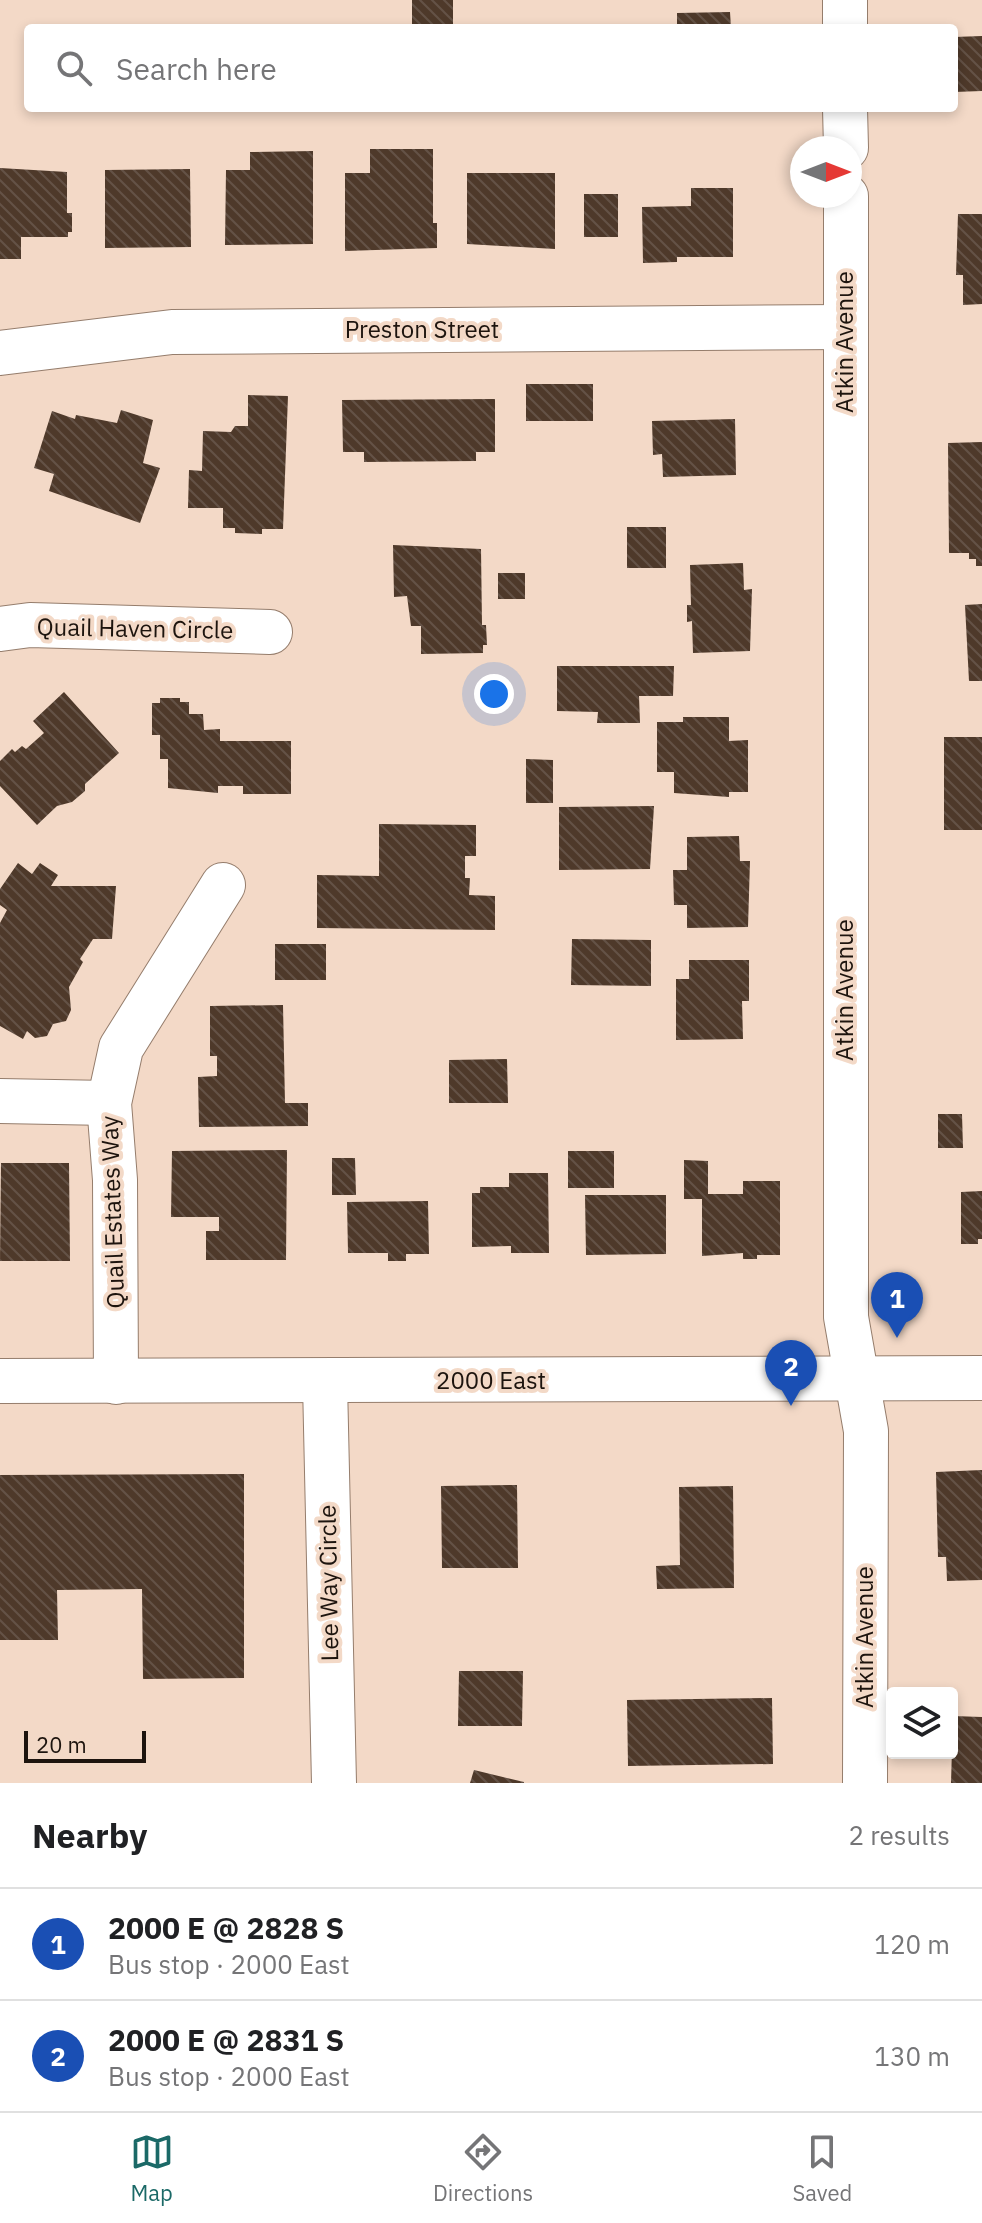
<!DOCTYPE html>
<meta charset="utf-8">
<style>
:root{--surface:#fff;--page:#f6f6f6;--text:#202124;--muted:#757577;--line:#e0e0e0;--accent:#1b6967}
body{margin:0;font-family:"IBM Plex Sans",sans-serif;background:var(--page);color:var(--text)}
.controls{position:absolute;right:24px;bottom:24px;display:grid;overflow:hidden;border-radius:8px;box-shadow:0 4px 12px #0003}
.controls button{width:72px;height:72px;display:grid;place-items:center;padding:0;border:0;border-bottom:2px solid var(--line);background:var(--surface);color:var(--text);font:40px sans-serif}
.compass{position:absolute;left:790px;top:136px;width:72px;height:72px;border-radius:50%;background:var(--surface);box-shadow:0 4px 12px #0003;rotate:90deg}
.scale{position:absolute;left:24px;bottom:20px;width:122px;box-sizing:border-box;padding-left:8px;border:4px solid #1d140e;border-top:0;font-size:22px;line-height:28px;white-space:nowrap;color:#1d140e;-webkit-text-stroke:6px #f3d9c7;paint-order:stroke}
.you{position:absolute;left:494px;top:694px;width:28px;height:28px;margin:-20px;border:6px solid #fff;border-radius:50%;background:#1a73e8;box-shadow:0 0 0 12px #1a73e833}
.badge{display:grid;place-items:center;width:52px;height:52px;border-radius:50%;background:var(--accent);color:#fff;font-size:26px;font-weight:700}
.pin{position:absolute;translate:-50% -66px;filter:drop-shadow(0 2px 4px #0008)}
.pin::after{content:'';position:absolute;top:42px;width:28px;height:24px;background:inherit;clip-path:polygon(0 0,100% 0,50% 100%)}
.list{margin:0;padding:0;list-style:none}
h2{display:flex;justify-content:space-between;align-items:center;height:104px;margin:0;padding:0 32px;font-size:34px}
h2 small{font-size:26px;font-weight:400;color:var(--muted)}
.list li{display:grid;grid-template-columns:52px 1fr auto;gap:24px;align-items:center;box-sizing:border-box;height:112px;padding:0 32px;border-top:2px solid var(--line)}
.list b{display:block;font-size:30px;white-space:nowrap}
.list p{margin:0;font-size:26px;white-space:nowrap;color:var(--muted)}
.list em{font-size:26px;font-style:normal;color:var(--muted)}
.icon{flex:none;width:44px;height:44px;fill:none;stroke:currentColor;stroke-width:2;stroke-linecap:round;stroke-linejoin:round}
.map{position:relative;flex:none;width:982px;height:1783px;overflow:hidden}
.search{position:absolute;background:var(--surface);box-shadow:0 4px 12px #0003;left:24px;right:24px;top:24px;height:88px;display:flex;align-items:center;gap:20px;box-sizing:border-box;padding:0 28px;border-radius:8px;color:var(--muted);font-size:30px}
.sheet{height:328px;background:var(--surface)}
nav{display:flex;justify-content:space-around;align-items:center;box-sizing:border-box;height:112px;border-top:2px solid var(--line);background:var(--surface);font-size:22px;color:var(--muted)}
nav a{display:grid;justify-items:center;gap:4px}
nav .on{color:var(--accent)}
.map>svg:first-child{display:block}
</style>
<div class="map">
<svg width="982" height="1783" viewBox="0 0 982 1783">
<defs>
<pattern id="building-back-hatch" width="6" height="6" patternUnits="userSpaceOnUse" patternTransform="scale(2)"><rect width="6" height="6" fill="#4e392a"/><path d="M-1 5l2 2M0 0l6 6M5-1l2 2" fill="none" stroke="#645246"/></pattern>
</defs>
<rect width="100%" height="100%" fill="#f3d9c7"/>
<g fill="url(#building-back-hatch)">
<rect x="412" y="0" width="41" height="28"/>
<polygon points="730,12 731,28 677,28 677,13"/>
<polygon points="982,36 982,91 954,92 954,37"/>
<rect x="584" y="108" width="38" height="3"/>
<polygon points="370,149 433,149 433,223 437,223 437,248 345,251 345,173 370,173"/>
<polygon points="313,151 313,244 225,245 226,170 250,170 250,152"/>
<polygon points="0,168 67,172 67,213 72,213 72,232 68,232 68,237 21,237 21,259 0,259"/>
<polygon points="190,169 191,247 105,248 105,170"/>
<polygon points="467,173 555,173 555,249 467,244"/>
<polygon points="691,188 733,188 733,257 677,257 677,262 643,263 642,207 691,206"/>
<rect x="584" y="194" width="34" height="43"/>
<polygon points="958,214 982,214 982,304 963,305 963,275 956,275"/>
<rect x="526" y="384" width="67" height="37"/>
<polygon points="248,395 288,396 283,529 262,529 262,534 235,533 235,528 223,528 223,508 188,508 189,470 202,471 203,431 231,432 235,426 248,426"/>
<polygon points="495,399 495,452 476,452 476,461 364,462 364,452 343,452 342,400"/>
<polygon points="121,410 153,420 143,463 160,468 140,523 49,491 54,474 34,468 52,411 75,419 76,415 117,423"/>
<polygon points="735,419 736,475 663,477 662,454 653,455 652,421"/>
<polygon points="982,442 982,566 976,566 976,559 969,559 969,553 949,553 948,443"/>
<rect x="627" y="527" width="39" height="41"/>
<polygon points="393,545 481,549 482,625 486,625 487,645 483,645 483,653 421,654 421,626 411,626 407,596 394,597"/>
<polygon points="743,563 744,590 752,589 750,651 693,653 692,621 687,622 687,605 691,605 690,565"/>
<rect x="498" y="573" width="27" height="26"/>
<polygon points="982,604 982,681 969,681 965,605"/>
<polygon points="557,666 674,666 673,696 639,696 640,723 597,723 598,712 557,711"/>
<polygon points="64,692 119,753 85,784 85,791 72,802 57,806 37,825 0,786 0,761 12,749 15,752 22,746 26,749 44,733 33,721"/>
<polygon points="160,698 180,698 180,702 189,702 189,714 203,714 204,730 220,729 220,741 291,741 291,794 243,794 243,786 218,786 218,793 168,788 168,759 160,759 160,735 152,735 152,703 160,703"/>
<polygon points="683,717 729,717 729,741 748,740 748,792 729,792 729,797 674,793 674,772 657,772 657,722 683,722"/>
<rect x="944" y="737" width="38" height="93"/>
<polygon points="526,759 553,760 553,803 526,803"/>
<polygon points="654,806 650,869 559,870 559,807"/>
<polygon points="379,824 476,825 476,856 465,856 465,878 470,878 469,895 495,896 495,930 317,928 317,875 379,876"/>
<polygon points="739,836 740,861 750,861 748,927 687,928 687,905 674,905 673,870 687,870 687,837"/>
<polygon points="18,863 32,874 40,863 58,875 51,886 116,886 112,939 93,939 80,959 83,962 69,987 71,1010 66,1021 53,1024 47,1036 35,1038 27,1031 23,1039 0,1026 0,923 7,910 0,905 0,889"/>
<polygon points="572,939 651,940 651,986 571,985"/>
<rect x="275" y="944" width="51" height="36"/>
<polygon points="689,960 749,960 749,1001 742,1001 743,1039 676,1040 676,979 689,979"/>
<polygon points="283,1005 285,1103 308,1103 308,1126 199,1127 198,1077 217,1076 217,1056 210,1056 210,1006"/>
<polygon points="507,1059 508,1103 449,1103 449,1060"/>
<polygon points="938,1114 962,1114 963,1148 938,1148"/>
<polygon points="287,1150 286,1260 206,1260 206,1231 219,1231 219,1217 171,1217 172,1151"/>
<rect x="568" y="1151" width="46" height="37"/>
<polygon points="332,1158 355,1158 356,1195 332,1195"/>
<polygon points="684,1160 708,1161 708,1194 743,1194 743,1181 780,1181 780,1255 757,1255 757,1259 743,1259 743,1253 702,1256 702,1199 684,1199"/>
<polygon points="1,1163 69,1163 70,1261 0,1261"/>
<polygon points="509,1173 548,1173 549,1253 511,1253 511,1246 472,1247 472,1193 480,1193 480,1187 509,1187"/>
<polygon points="982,1191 982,1239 978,1239 978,1244 961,1244 961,1192"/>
<polygon points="585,1195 666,1195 666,1254 586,1255"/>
<polygon points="428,1201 429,1254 406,1254 406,1261 388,1261 388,1253 348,1253 347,1202"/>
<polygon points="982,1470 982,1580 947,1581 946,1557 938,1557 936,1472"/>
<polygon points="244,1474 244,1678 143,1679 142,1589 57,1590 58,1640 0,1640 0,1475"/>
<polygon points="517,1485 518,1568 442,1568 441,1486"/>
<polygon points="733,1486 734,1588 657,1589 656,1566 680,1565 679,1487"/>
<polygon points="459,1671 523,1671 522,1726 458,1726"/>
<polygon points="772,1698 773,1764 628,1766 627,1700"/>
<polygon points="953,1716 982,1717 982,1783 951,1783"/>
<polygon points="474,1770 524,1782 524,1783 470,1783"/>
</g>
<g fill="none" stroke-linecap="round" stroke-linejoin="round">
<defs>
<g id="minor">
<polyline points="845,0 845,28"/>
<polyline points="845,108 846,148"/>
<polyline points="846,196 846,1317 866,1431 865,1783"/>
<polyline points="0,353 172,332 846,327"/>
<polyline points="0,629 30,625 270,632"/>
<polyline points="0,1101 109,1103"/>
<polyline points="116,1382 115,1180 109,1103 121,1048 223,885"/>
<polyline points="325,1383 334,1783"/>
</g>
<polyline id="tertiary" points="0,1381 982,1378"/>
</defs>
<use href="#minor" stroke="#957d6c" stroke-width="46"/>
<use href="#tertiary" stroke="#957d6c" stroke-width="46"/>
<use href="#minor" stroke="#fff" stroke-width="44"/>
<use href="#tertiary" stroke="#fff" stroke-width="44"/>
</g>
<g text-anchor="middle" stroke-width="8" stroke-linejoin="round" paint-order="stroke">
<g font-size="24" fill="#1d140e" stroke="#f3d9c7">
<text x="422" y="338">Preston Street</text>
<text transform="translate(845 342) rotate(-90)" y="8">Atkin Avenue</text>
<text transform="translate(135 629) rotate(1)" y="8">Quail Haven Circle</text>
<text transform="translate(845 990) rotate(-90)" y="8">Atkin Avenue</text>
<text transform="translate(113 1212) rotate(-92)" y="8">Quail Estates Way</text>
<text x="491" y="1389">2000 East</text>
<text transform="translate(329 1583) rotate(-91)" y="8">Lee Way Circle</text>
<text transform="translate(865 1637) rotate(-90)" y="8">Atkin Avenue</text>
</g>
</g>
</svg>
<div class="controls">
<button><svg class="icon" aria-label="layers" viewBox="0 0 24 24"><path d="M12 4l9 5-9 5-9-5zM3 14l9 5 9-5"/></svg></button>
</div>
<svg class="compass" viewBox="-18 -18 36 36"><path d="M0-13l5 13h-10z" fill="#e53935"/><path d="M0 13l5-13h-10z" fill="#757577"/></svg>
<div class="scale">20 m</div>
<div class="you"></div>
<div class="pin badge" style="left:897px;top:1338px;background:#1a4fb4">1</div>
<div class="pin badge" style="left:791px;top:1406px;background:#1a4fb4">2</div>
<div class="search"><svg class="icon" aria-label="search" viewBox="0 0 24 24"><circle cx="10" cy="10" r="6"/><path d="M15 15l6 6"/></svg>Search here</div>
</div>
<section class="sheet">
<h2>Nearby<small>2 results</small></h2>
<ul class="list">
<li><span class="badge" style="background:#1a4fb4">1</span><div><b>2000 E @ 2828 S</b><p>Bus stop · 2000 East</p></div><em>120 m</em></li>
<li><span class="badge" style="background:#1a4fb4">2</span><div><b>2000 E @ 2831 S</b><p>Bus stop · 2000 East</p></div><em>130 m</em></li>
</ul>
</section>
<nav>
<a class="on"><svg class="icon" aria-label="map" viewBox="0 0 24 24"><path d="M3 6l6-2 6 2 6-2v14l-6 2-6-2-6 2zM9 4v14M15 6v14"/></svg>Map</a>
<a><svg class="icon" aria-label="directions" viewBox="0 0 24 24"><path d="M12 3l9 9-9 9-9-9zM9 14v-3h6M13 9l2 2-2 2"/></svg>Directions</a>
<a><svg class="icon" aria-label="saved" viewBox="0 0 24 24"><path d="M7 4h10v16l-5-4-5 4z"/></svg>Saved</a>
</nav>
